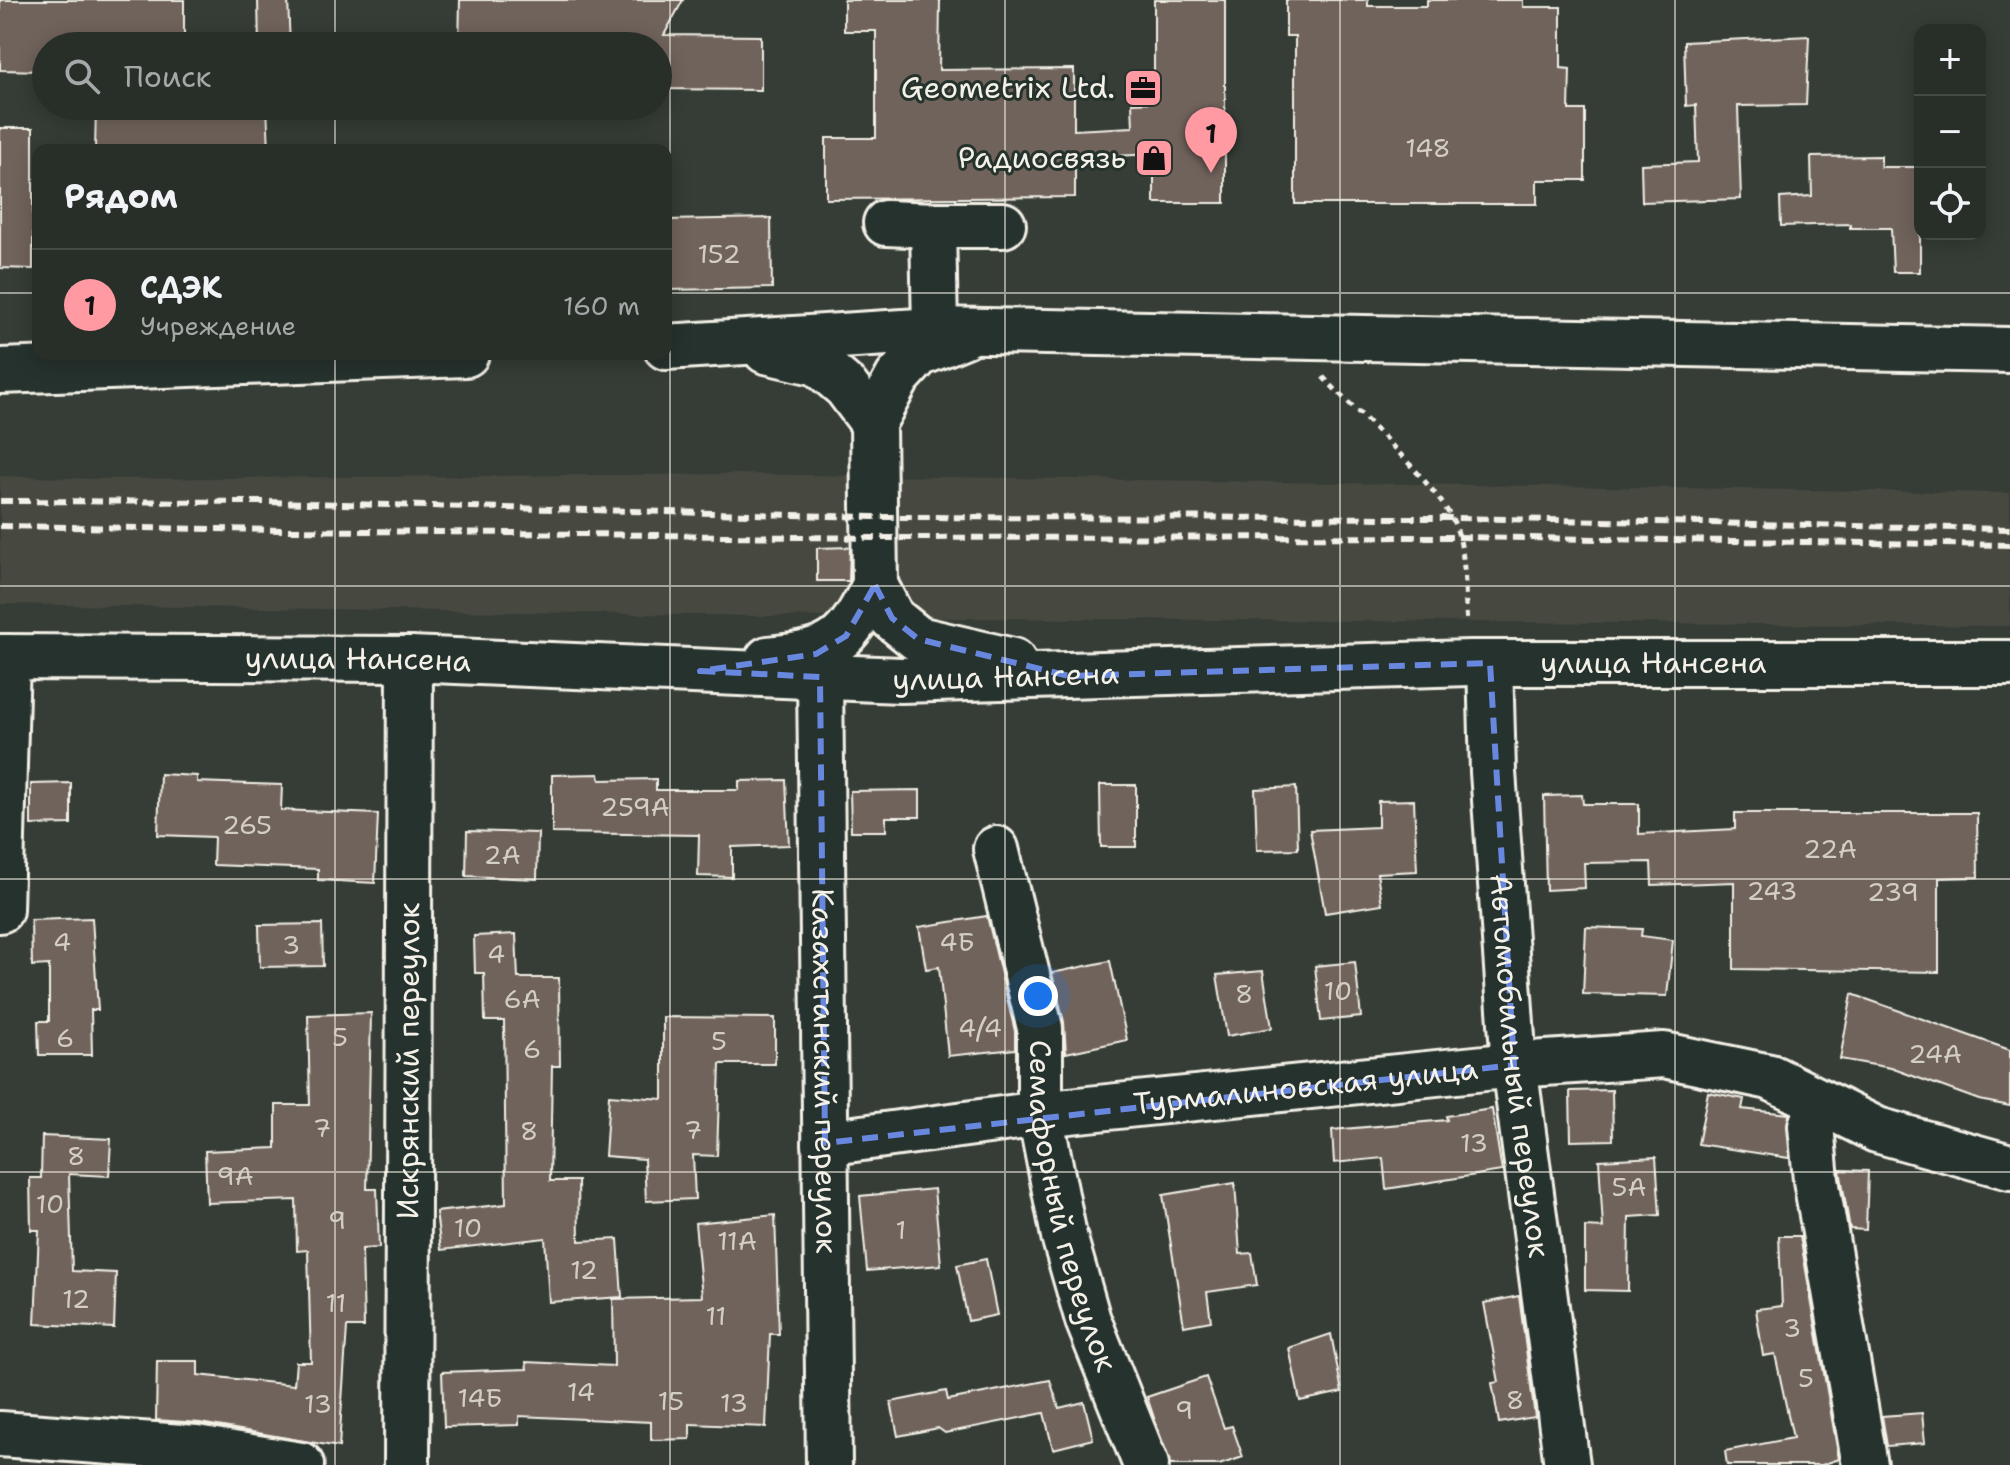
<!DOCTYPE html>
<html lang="ru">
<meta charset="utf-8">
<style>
:root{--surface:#282e28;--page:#343a34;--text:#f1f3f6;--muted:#a5a8a8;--line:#444a45;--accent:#ff9aa2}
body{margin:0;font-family:"Shantell Sans",sans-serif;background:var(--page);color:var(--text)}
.controls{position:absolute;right:24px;top:24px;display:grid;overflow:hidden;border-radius:16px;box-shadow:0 4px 20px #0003}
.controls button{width:72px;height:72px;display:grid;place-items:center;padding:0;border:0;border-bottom:2px solid var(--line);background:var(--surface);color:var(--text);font:40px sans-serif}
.you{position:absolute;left:1038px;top:996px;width:28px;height:28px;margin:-20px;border:6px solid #fff;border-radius:50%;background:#1a73e8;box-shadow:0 0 0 12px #1a73e833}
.badge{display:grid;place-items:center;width:52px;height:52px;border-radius:50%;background:var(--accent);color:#111;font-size:26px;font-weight:700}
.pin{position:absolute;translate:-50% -66px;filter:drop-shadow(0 2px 4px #0008)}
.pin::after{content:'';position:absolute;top:42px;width:28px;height:24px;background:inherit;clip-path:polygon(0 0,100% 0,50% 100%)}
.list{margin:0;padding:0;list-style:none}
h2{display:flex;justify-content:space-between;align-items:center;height:104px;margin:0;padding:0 32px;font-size:34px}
h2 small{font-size:26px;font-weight:400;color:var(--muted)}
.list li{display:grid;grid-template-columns:52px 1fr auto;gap:24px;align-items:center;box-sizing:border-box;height:112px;padding:0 32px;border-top:2px solid var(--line)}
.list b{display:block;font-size:30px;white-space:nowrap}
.list p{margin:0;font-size:26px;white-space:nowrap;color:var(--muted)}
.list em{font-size:26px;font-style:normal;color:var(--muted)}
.icon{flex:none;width:44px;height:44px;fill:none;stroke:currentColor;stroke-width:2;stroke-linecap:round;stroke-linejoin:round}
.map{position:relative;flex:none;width:2010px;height:1465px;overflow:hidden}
.search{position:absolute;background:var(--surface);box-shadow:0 4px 20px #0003;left:32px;top:32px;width:640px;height:88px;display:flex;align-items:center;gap:20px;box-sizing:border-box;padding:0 28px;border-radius:44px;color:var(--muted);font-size:30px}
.panel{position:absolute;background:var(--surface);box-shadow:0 4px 20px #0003;left:32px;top:144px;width:640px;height:216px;border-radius:16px}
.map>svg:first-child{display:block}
</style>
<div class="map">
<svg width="2010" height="1465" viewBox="0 0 2010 1465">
<rect width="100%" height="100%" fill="#353d36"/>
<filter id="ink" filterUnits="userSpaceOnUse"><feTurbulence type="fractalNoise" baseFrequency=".0125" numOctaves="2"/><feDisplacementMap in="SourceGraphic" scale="16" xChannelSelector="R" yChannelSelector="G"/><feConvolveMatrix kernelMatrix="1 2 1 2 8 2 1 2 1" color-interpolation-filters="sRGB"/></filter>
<g filter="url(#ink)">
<polygon fill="#464841" points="738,474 2010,493 2010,626 827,617 0,604 0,476 100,479"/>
<g fill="#6f635b" stroke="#f4f1e8" stroke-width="2">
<polygon points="0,0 184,0 184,46 46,46 46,71 0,70"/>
<polygon points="258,0 288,0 290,46 259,46"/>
<polygon points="460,0 683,0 664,35 761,36 761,90 658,89 658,45 459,46"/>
<polygon points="844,0 940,0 939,70 1074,69 1074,130 1133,127 1132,103 1154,102 1154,0 1225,0 1225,203 1154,203 1154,154 1075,158 1075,197 826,199 826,138 876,138 876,31 844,31"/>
<polygon points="1286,0 1368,0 1368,6 1427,6 1427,0 1523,0 1523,7 1561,7 1561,68 1570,69 1569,110 1585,110 1585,180 1537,180 1537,204 1295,204 1295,36 1286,36"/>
<polygon points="1809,36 1806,105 1738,106 1741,199 1642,202 1641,164 1698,162 1696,105 1686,106 1684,42"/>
<polygon points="96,106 267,106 269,150 95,150"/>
<polygon points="0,128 33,128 33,269 0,268"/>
<polygon points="1881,156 1881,167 1920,167 1920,272 1893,272 1891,228 1850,228 1850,224 1781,226 1780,198 1812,196 1811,157"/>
<polygon points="771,218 772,288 666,290 666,220"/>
<polygon points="850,547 849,581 817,581 817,548"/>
<polygon points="160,774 197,776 197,782 282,785 281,810 378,814 375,883 318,880 318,869 213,865 214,837 158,835"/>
<polygon points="599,774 600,780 656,779 656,790 739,790 739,781 786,780 789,845 732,847 732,877 698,876 699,835 552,833 552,775"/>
<polygon points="71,783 71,824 31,825 31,784"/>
<polygon points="1100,785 1136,785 1136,847 1101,847"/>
<polygon points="1296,787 1298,849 1257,850 1255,789"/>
<polygon points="920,790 920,817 886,817 886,831 851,831 850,791"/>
<polygon points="1582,795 1583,804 1639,804 1639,834 1735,829 1735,813 1977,813 1978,877 1939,878 1939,972 1734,969 1734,882 1652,885 1651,862 1584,863 1585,888 1546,890 1544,796"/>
<polygon points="1414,800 1417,871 1377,873 1382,904 1325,913 1310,830 1378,827 1378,801"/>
<polygon points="467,831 538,833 537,879 466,876"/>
<polygon points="987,916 1015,1031 1015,1049 948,1056 939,967 926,969 919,927"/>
<polygon points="92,918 98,1010 91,1010 92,1055 39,1055 38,1021 49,1021 49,965 32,966 31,920"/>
<polygon points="322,924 323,966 260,967 259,925"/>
<polygon points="1586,927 1642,929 1641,936 1673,940 1667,996 1583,994"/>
<polygon points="516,934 518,978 559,978 560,1066 552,1066 550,1181 578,1181 579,1241 618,1239 622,1297 549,1302 545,1238 441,1250 436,1212 506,1204 504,1021 485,1021 484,973 475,973 474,936"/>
<polygon points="1110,961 1127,1040 1066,1053 1064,1022 1052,973"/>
<polygon points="1355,962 1361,1017 1321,1021 1315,966"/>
<polygon points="1263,971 1272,1028 1227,1036 1217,975"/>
<polygon points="1852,994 2010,1050 2010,1106 1979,1100 1891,1068 1840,1059"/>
<polygon points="371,1013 367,1189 377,1189 379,1248 362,1249 364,1327 347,1327 339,1447 200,1423 156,1420 157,1361 198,1361 198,1375 294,1385 296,1362 311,1362 308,1250 297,1251 296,1200 207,1203 205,1151 276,1148 276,1105 310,1105 308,1015"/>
<polygon points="663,1017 775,1018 775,1064 720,1064 717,1156 693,1155 695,1199 646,1201 644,1159 605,1156 609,1095 663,1099"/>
<polygon points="1612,1090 1613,1140 1571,1141 1570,1091"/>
<polygon points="1708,1092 1744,1099 1742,1109 1789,1114 1789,1158 1698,1144"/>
<polygon points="1492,1109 1502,1171 1386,1189 1383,1158 1334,1163 1332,1130 1447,1120 1446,1116"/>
<polygon points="42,1136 111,1139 109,1176 69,1174 72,1271 116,1273 114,1328 35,1324 39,1230 31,1230 30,1178 41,1178"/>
<polygon points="1656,1157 1660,1215 1629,1217 1628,1291 1585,1290 1585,1227 1603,1228 1599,1160"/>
<polygon points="1840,1170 1868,1171 1866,1230 1850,1229"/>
<polygon points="1235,1183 1240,1254 1252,1253 1257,1285 1207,1292 1211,1321 1184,1326 1163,1195"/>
<polygon points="934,1189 941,1265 867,1271 860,1196"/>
<polygon points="775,1215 779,1334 770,1334 766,1427 690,1424 690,1439 651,1440 651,1422 519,1416 519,1425 444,1427 442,1372 527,1369 526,1362 614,1366 613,1299 702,1297 695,1223"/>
<polygon points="1779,1236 1800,1236 1839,1459 1822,1465 1727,1465 1725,1451 1793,1438 1775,1354 1763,1356 1756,1309 1782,1306"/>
<polygon points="986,1259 997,1315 968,1321 957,1265"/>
<polygon points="1519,1296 1535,1417 1499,1423 1492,1383 1499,1382 1484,1303"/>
<polygon points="1331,1334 1342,1392 1300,1401 1289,1348"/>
<polygon points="1206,1377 1224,1428 1232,1426 1243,1457 1219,1465 1170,1465 1147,1397"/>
<polygon points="1050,1380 1059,1408 1084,1402 1093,1439 1053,1449 1044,1413 945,1433 938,1428 898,1436 891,1402 946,1391 948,1400"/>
<polygon points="1922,1413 1925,1443 1887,1446 1882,1416"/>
</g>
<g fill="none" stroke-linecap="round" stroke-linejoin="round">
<defs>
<g id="minor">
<polyline points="886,223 933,225"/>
<polyline points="935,330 933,225 1003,225"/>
<path id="s1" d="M 1490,663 L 1493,772 L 1514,1065 L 1567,1465"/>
<path id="s2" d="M 820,677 L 829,1465"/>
<path id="s3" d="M 996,849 L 1040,1028 L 1040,1114 L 1064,1236 L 1088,1320 L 1146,1465"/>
<polyline points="0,910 7,657"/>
<polyline points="1820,1102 1811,1126 1816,1180 1865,1465"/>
<path id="s4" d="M 825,1143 L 1040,1114 L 1514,1065 L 1664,1055 L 1770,1077 L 1877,1130 L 2010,1167"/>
<polyline points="0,1434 196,1448 301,1465"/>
<path id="s5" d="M 407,1465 L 410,659"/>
</g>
<g id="major">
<polyline points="965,335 919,354 898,377 873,423 875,585 892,618 918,639 1013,661"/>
<polyline points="666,347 935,330 2010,350"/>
<polyline points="766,351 818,363 846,387 873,423"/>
<polyline points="0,371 466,354"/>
<path id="s6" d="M 0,657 L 410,659 L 901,680 L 1470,663 L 2010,663"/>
<path d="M 768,659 C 835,652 845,644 875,585"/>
</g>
</defs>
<use href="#minor" stroke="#f4f1e8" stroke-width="50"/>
<use href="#major" stroke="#f4f1e8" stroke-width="50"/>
<path stroke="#f4f1e8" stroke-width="5" stroke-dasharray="6 6" stroke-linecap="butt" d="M 1323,377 C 1356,411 1439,486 1455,525 C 1467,553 1464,593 1467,623"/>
<use href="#minor" stroke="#26332d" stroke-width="44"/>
<use href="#major" stroke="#26332d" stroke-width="44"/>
<g stroke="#f4f1e8" stroke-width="6" stroke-dasharray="12 6" stroke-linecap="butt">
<polyline points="0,501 265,502 873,517 1452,518 2010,529"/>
<polyline points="0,526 873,538 1460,537 2010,545"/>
</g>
</g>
</g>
<path fill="none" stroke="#6887de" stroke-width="6" stroke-dasharray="16 10" stroke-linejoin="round" d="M 875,585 L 892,618 L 918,639 L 1069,676 L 1490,663 L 1514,1065 L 825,1143 L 820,677 L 700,671 L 816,654 L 846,636 Z"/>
<path fill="none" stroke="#f4f1e8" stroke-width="2" stroke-opacity="0.55" d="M 335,0 L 335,46M 670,0 L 670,1465M 1005,0 L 1005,1465M 1340,0 L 1340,1465M 1675,0 L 1675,1465M 335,106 L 335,150M 0,293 L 38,293M 666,293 L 2010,293M 335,354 L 335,1465M 0,586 L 2010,586M 0,879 L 2010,879M 0,1172 L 2010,1172"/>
<defs>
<symbol id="office-square" viewBox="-11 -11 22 22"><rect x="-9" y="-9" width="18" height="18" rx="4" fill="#ff9aa2" stroke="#26332d"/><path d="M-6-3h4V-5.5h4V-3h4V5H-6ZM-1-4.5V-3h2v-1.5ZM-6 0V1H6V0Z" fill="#111"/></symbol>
<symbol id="shop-square" viewBox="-11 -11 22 22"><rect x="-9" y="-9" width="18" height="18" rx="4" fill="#ff9aa2" stroke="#26332d"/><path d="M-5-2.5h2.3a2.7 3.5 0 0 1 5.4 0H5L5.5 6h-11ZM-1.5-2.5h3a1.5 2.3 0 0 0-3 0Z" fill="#111"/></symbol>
</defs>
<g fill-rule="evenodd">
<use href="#office-square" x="1121" y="66" width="44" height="44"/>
<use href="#shop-square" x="1132" y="136" width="44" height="44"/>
</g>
<g text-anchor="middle" stroke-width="6" stroke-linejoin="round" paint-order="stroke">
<g font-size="26" fill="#d3cec5">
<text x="1428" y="157">148</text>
<text x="719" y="263">152</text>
<text x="635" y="816">259А</text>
<text x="247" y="834">265</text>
<text x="1830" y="858">22А</text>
<text x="502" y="864">2А</text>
<text x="1772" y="900">243</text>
<text x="1893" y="901">239</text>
<text x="62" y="951">4</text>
<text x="957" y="951">4Б</text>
<text x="291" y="954">3</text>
<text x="496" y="963">4</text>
<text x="1338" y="1000">10</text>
<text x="1244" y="1003">8</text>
<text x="522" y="1008">6А</text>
<text x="980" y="1037">4/4</text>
<text x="340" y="1046">5</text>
<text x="65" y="1047">6</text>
<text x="719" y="1050">5</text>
<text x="532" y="1058">6</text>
<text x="1935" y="1063">24А</text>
<text x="322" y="1137">7</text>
<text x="693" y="1139">7</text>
<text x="529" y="1140">8</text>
<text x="1474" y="1152">13</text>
<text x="76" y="1165">8</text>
<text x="235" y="1185">9А</text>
<text x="1629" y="1196">5А</text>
<text x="50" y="1213">10</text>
<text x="337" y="1229">9</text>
<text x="468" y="1237">10</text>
<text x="901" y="1239">1</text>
<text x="737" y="1250">11А</text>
<text x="584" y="1279">12</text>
<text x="76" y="1308">12</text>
<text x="336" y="1312">11</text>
<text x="716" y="1325">11</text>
<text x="1792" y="1337">3</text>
<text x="1806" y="1387">5</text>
<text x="581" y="1401">14</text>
<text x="480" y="1407">14Б</text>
<text x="1515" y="1409">8</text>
<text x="671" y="1410">15</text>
<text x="734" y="1412">13</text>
<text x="318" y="1413">13</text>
<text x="1184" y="1419">9</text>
</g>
<g font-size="30" fill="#f4f1e8" stroke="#26332d" text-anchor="end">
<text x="1115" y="98">Geometrix Ltd.</text>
<text x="1126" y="168">Радиосвязь</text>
</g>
<g font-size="30" fill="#f4f1e8" stroke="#26332d">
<text dy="10" stroke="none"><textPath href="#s6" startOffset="358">улица Нансена</textPath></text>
<text dy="10" stroke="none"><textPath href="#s6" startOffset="1654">улица Нансена</textPath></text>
<text dy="10" stroke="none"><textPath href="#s6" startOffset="1006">улица Нансена</textPath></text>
<text dy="10" stroke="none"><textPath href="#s5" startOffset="404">Искрянский переулок</textPath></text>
<text dy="10" stroke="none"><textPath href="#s1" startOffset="404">Автомобильный переулок</textPath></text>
<text dy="10" stroke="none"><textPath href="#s2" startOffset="394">Казахстанский переулок</textPath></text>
<text dy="10" stroke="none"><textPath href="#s4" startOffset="484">Турмалиновская улица</textPath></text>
<text dy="10" stroke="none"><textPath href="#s3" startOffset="366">Семафорный переулок</textPath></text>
</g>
</g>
</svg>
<div class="controls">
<button>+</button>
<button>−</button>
<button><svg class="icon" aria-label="locate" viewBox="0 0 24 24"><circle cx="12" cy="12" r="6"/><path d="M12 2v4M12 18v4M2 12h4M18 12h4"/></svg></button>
</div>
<div class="you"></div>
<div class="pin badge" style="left:1211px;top:173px">1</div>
<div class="search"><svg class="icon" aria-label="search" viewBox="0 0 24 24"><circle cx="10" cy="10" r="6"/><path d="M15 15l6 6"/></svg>Поиск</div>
<section class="panel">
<h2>Рядом<small></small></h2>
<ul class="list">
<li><span class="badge">1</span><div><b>СДЭК</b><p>Учреждение</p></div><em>160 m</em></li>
</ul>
</section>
</div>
